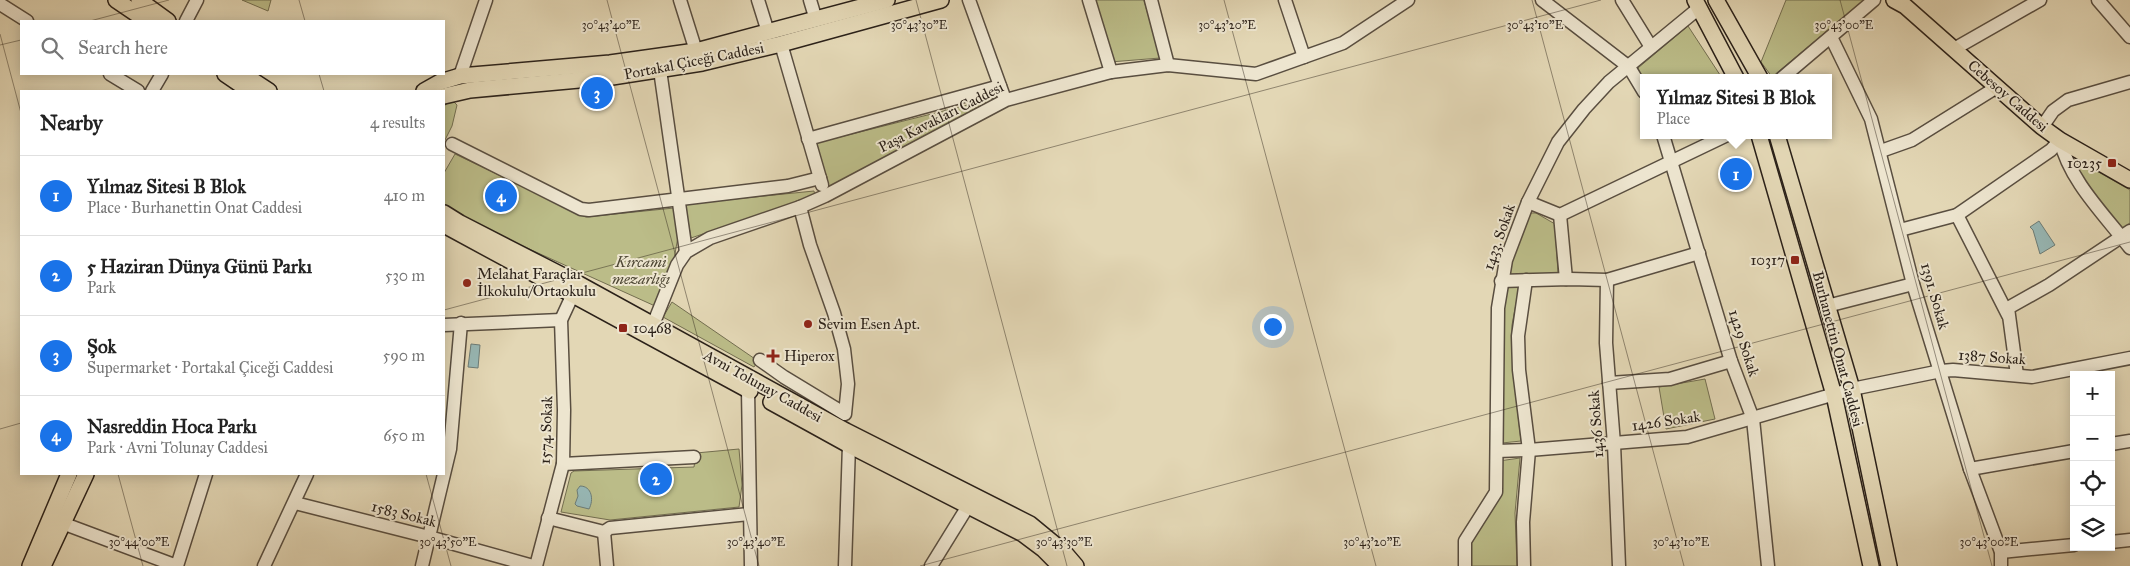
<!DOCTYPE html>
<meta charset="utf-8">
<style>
:root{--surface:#fff;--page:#f6f6f6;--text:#222;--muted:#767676;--line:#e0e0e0;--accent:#1a73e8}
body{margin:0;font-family:"IM FELL Great Primer",serif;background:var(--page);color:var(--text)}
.controls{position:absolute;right:15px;bottom:15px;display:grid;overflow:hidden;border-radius:0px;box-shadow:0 2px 12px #0003}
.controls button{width:45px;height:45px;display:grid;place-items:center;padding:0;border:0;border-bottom:1px solid var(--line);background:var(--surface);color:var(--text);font:25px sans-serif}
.you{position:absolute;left:1272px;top:326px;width:18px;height:18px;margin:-12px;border:4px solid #fff;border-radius:50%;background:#1a73e8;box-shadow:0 0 0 8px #1a73e833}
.badge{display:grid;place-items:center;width:32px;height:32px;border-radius:50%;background:var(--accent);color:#fff;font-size:16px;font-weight:700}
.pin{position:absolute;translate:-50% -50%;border:2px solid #fff;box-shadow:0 1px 5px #0006}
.popup{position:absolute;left:1640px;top:74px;width:192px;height:65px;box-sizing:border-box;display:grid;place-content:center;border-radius:0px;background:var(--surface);filter:drop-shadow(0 1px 4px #0005);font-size:16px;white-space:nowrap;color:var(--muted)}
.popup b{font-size:19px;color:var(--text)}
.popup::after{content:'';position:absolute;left:50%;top:100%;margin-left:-10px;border:10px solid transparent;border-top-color:var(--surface)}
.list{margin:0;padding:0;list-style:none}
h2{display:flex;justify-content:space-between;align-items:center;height:65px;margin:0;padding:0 20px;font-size:21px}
h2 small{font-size:16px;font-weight:400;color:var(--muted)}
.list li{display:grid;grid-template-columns:32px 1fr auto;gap:15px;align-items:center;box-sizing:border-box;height:80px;padding:0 20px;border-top:1px solid var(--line)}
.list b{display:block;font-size:19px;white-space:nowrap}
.list p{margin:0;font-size:16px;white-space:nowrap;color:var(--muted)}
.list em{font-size:16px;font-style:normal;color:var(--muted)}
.icon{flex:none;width:28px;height:28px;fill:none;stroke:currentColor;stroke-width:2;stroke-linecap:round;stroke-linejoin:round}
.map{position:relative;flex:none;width:2130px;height:566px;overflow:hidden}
.search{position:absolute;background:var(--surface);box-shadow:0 2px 12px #0003;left:20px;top:20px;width:425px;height:55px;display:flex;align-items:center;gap:12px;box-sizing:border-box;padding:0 18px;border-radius:0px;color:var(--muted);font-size:19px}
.panel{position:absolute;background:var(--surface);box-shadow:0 2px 12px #0003;left:20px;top:90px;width:425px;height:385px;border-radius:0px}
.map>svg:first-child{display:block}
</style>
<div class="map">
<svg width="2130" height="566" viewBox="0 0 2130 566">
<rect width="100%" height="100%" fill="#e3d7b5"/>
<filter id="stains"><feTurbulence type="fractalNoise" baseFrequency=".004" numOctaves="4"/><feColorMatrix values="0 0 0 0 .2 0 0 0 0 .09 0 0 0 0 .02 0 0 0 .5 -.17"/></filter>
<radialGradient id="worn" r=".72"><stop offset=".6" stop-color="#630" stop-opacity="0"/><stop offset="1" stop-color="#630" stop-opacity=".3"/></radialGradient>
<g fill="#bbbc88" stroke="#736e50">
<polygon points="242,0 271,0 268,11"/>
<polygon points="1092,0 1144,0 1160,58 1110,62"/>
<polygon points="1786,0 1864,0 1772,77 1761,62"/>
<polygon points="1688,26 1722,78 1644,78 1643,81 1638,68"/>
<polygon points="995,98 829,189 816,143"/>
<polygon points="452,100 457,105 452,126 444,142 444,106"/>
<polygon points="455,154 586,217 674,208 678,237 672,270 655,306 516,243 464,217 444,204 444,173"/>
<polygon points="2088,166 2130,190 2130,223 2120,230 2079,174 2079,169"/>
<polygon points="814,191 815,196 691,238 685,204"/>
<polygon points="1530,213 1536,213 1555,224 1558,273 1507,275"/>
<polygon points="1512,286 1519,288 1512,325 1513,371 1521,441 1502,443 1503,291"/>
<polygon points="672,302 758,361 754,367 663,317"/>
<polygon points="1705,379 1715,419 1666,429 1659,387"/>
<polygon points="739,449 742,485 739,507 610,520 561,512 571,473 574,471 694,467 696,453"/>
<polygon points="1520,458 1515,513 1517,566 1467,566 1470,543 1483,522 1499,461"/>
</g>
<g fill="#97b8b6" stroke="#6c7c77">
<polygon points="2039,221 2055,245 2040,254 2033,230 2030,227"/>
<polygon points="471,344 480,345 478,368 468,367"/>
<path d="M 580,486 C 592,486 594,500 589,509 L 577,506 L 575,504 L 578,496 L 577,490 Z"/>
</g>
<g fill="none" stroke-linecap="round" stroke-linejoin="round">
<defs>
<g id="minor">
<polyline points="680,0 696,51"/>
<polyline points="758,0 768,32"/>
<polyline points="810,0 816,20"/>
<polyline points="969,0 1003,94"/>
<polyline points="1089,0 1111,72"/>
<polyline points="1151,0 1168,65"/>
<polyline points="1285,0 1304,57"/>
<polyline points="1542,0 1629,67 1644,92"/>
<polyline points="1622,0 1651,47"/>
<polyline points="2098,0 2130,37"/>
<polyline points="0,4 27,21"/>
<polyline points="186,21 197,0"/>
<polyline points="1831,37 1871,119 1913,284 1970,469 2001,552 2001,566"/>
<polyline points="781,44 822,185"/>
<polyline points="1954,49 2040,0"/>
<polyline points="660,70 686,252"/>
<polyline points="110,74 138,91"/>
<polyline points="460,76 486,0"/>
<polyline points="1782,78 1874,0"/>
<polyline points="152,91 162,74"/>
<polyline points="2042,127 2053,111 2068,100 2130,82"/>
<polyline points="1663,135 1731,361 1753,419 1768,566"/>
<polyline points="808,139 1000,86"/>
<path d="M 2060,140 C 2070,182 2105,215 2130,248"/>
<polyline points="452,144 581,209 589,210 788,186 820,178"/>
<polyline points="1881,151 1912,140 1997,87"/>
<polyline points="1528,202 1560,215 1727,135"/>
<polyline points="1560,215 1566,279"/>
<polyline points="1957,215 2008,315"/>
<polyline points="1900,230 1957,215 2051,150 2060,140"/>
<polyline points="1607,280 1606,343 1614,444 1619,566"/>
<polyline points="1501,281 1570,279 1607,280 1699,253"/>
<polyline points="1827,306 1913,284"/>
<polyline points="444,325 561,320"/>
<polyline points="653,325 677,265 686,252 710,238 800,207 825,196 1006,100 1111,72 1168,65 1256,74 1343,43 1408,0"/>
<polyline points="760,360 784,377 845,414 848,384 844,349 834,313 810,245 800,207"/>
<polyline points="2017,375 2008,308 2049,285 2130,231"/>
<polyline points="1609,383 1670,379 1731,361"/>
<polyline points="748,390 751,566"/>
<polyline points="2111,444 2130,441"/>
<polyline points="1497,451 1529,450 1687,437 1852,389 1941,371 1953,370 2032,377 2130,358"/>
<polyline points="563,464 694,457"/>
<polyline points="1970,469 2074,451"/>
<polyline points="295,503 429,537 533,566"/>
<polyline points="548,518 604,532 610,528 749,514"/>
<polyline points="62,523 177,566"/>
<polyline points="604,532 607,566"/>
<polyline points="2111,542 2130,540"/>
<polyline points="2001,552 2074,545"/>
<polyline points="177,566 206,474"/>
<polyline points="264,566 307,474"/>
<polyline points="422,566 450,449 461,323"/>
<polyline points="536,566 563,464 564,410 561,320 573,294"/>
<polyline points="845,566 849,445"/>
<polyline points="931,566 968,506"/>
<polyline points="1465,566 1465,541 1496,492 1498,308 1506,260 1528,202 1558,142 1584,109 1609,82 1699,8"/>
<polyline points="1524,566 1523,522 1529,450 1519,370 1518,336 1526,280"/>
</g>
<g id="major">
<polyline points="116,0 147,21"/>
<polyline points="139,0 168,21"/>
<polyline points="1695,0 1736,78"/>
<polyline points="1716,0 1760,78"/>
<polyline points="1894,0 1905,6 2042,127 2060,140 2130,180"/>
<polyline points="225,74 250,91"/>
<polyline points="243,74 269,91"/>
<polyline points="424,91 440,82 460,76 610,63 696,51 887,0"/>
<polyline points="444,96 470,90 612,77 702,63 781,44 941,0"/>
<polyline points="1759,135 1834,395 1871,566"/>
<polyline points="1777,135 1852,389 1889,566"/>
<polyline points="444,213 460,223 577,283 846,431 1030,524 1064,552 1076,566"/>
<polyline points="444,225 750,391"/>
<polyline points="771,402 849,445 1023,534 1043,549 1060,566"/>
<polyline points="30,566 69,474"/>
<polyline points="43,566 86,474"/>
</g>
</defs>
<use href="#minor" stroke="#594e40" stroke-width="15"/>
<use href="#major" stroke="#2b2119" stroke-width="18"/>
<use href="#minor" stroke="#ede5cf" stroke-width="12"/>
<use href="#major" stroke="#e3d7b5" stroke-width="15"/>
</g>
<path fill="none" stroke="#2b2119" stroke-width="1" stroke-opacity="0.45" d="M 299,0 L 305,21M 607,0 L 759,566M 916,0 L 1067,566M 1224,0 L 1376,566M 1532,0 L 1684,566M 1840,0 L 1992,566M 90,21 L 169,0M 0,34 L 21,113M 0,45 L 21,40M 319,74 L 324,91M 444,310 L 1601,0M 0,429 L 21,423M 118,474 L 143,566M 426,474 L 451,566M 920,566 L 2130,242"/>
<g fill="#8f2418" stroke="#ede5cf" stroke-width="2">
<rect x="2107" y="158" width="10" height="10" rx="2.5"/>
<rect x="1790" y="255" width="10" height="10" rx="2.5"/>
<circle cx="467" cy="283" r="5"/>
<circle cx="808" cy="324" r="5"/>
<rect x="618" y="323" width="10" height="10" rx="2.5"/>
<path d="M770.5 348.5h5v5h5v5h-5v5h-5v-5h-5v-5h5z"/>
</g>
<g text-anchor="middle" stroke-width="4" stroke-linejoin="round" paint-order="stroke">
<g font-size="15" fill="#2b2119" stroke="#ede5cf">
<text transform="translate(694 61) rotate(-11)" y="5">Portakal Çiceği Caddesi</text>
<text transform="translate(2008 96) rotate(41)" y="5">Cebesoy Caddesi</text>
<text transform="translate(941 117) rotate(-27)" y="5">Paşa Kavakları Caddesi</text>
<text transform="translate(1499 237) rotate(-71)" y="5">1433. Sokak</text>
<text transform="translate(1935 296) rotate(74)" y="5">1391. Sokak</text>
<text transform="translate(1744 343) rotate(72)" y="5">1429 Sokak</text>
<text transform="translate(1838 349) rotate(75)" y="5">Burhanettin Onat Caddesi</text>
<text transform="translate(1992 357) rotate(4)" y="5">1387 Sokak</text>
<text transform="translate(763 386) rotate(29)" y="5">Avni Tolunay Caddesi</text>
<text transform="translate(1666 421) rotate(-8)" y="5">1426 Sokak</text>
<text transform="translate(1596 424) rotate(-94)" y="5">1436 Sokak</text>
<text transform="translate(546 430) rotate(-88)" y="5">1574 Sokak</text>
<text transform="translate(404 514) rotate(14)" y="5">1583 Sokak</text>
</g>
<g font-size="15" fill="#2b2119" stroke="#ede5cf" text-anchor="start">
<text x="2102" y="168" text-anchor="end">10235</text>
<text x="1785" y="265" text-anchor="end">10317</text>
<text x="477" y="279">Melahat Faraçlar<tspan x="477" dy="17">İlkokulu/Ortaokulu</tspan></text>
<text x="818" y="329">Sevim Esen Apt.</text>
<text x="633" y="333">10468</text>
<text x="784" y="361">Hiperox</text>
</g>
<g font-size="15" font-style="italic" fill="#4f4835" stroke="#ede5cf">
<text x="641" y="267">Kırcami<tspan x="641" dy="17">mezarlığı</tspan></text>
</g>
</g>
<g font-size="12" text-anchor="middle" fill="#2b2119" stroke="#ede5cf" stroke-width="4" stroke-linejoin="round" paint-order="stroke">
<text x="611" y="29">30°43'40"E</text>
<text x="919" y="29">30°43'30"E</text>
<text x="1227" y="29">30°43'20"E</text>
<text x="1535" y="29">30°43'10"E</text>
<text x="1844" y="29">30°43'00"E</text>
<text x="139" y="546">30°44'00"E</text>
<text x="448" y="546">30°43'50"E</text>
<text x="756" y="546">30°43'40"E</text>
<text x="1064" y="546">30°43'30"E</text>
<text x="1372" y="546">30°43'20"E</text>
<text x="1681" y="546">30°43'10"E</text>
<text x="1989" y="546">30°43'00"E</text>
</g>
<rect width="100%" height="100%" filter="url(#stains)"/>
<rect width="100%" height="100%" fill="url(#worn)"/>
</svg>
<div class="controls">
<button>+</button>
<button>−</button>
<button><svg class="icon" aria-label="locate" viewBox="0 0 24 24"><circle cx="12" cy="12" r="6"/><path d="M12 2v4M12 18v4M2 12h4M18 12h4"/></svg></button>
<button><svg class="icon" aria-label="layers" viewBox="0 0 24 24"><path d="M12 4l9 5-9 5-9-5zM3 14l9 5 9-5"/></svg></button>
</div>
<div class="you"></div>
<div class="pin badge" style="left:1736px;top:174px">1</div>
<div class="popup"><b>Yılmaz Sitesi B Blok</b>Place</div>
<div class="pin badge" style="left:656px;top:479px">2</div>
<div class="pin badge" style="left:597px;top:93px">3</div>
<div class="pin badge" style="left:501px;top:196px">4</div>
<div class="search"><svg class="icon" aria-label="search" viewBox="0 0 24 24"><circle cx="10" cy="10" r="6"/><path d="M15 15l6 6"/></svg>Search here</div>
<section class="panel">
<h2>Nearby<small>4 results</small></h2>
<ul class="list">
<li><span class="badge">1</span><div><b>Yılmaz Sitesi B Blok</b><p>Place · Burhanettin Onat Caddesi</p></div><em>410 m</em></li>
<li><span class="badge">2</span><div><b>5 Haziran Dünya Günü Parkı</b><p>Park</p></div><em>530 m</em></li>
<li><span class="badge">3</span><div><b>Şok</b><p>Supermarket · Portakal Çiceği Caddesi</p></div><em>590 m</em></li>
<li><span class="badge">4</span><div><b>Nasreddin Hoca Parkı</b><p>Park · Avni Tolunay Caddesi</p></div><em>650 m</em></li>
</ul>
</section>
</div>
